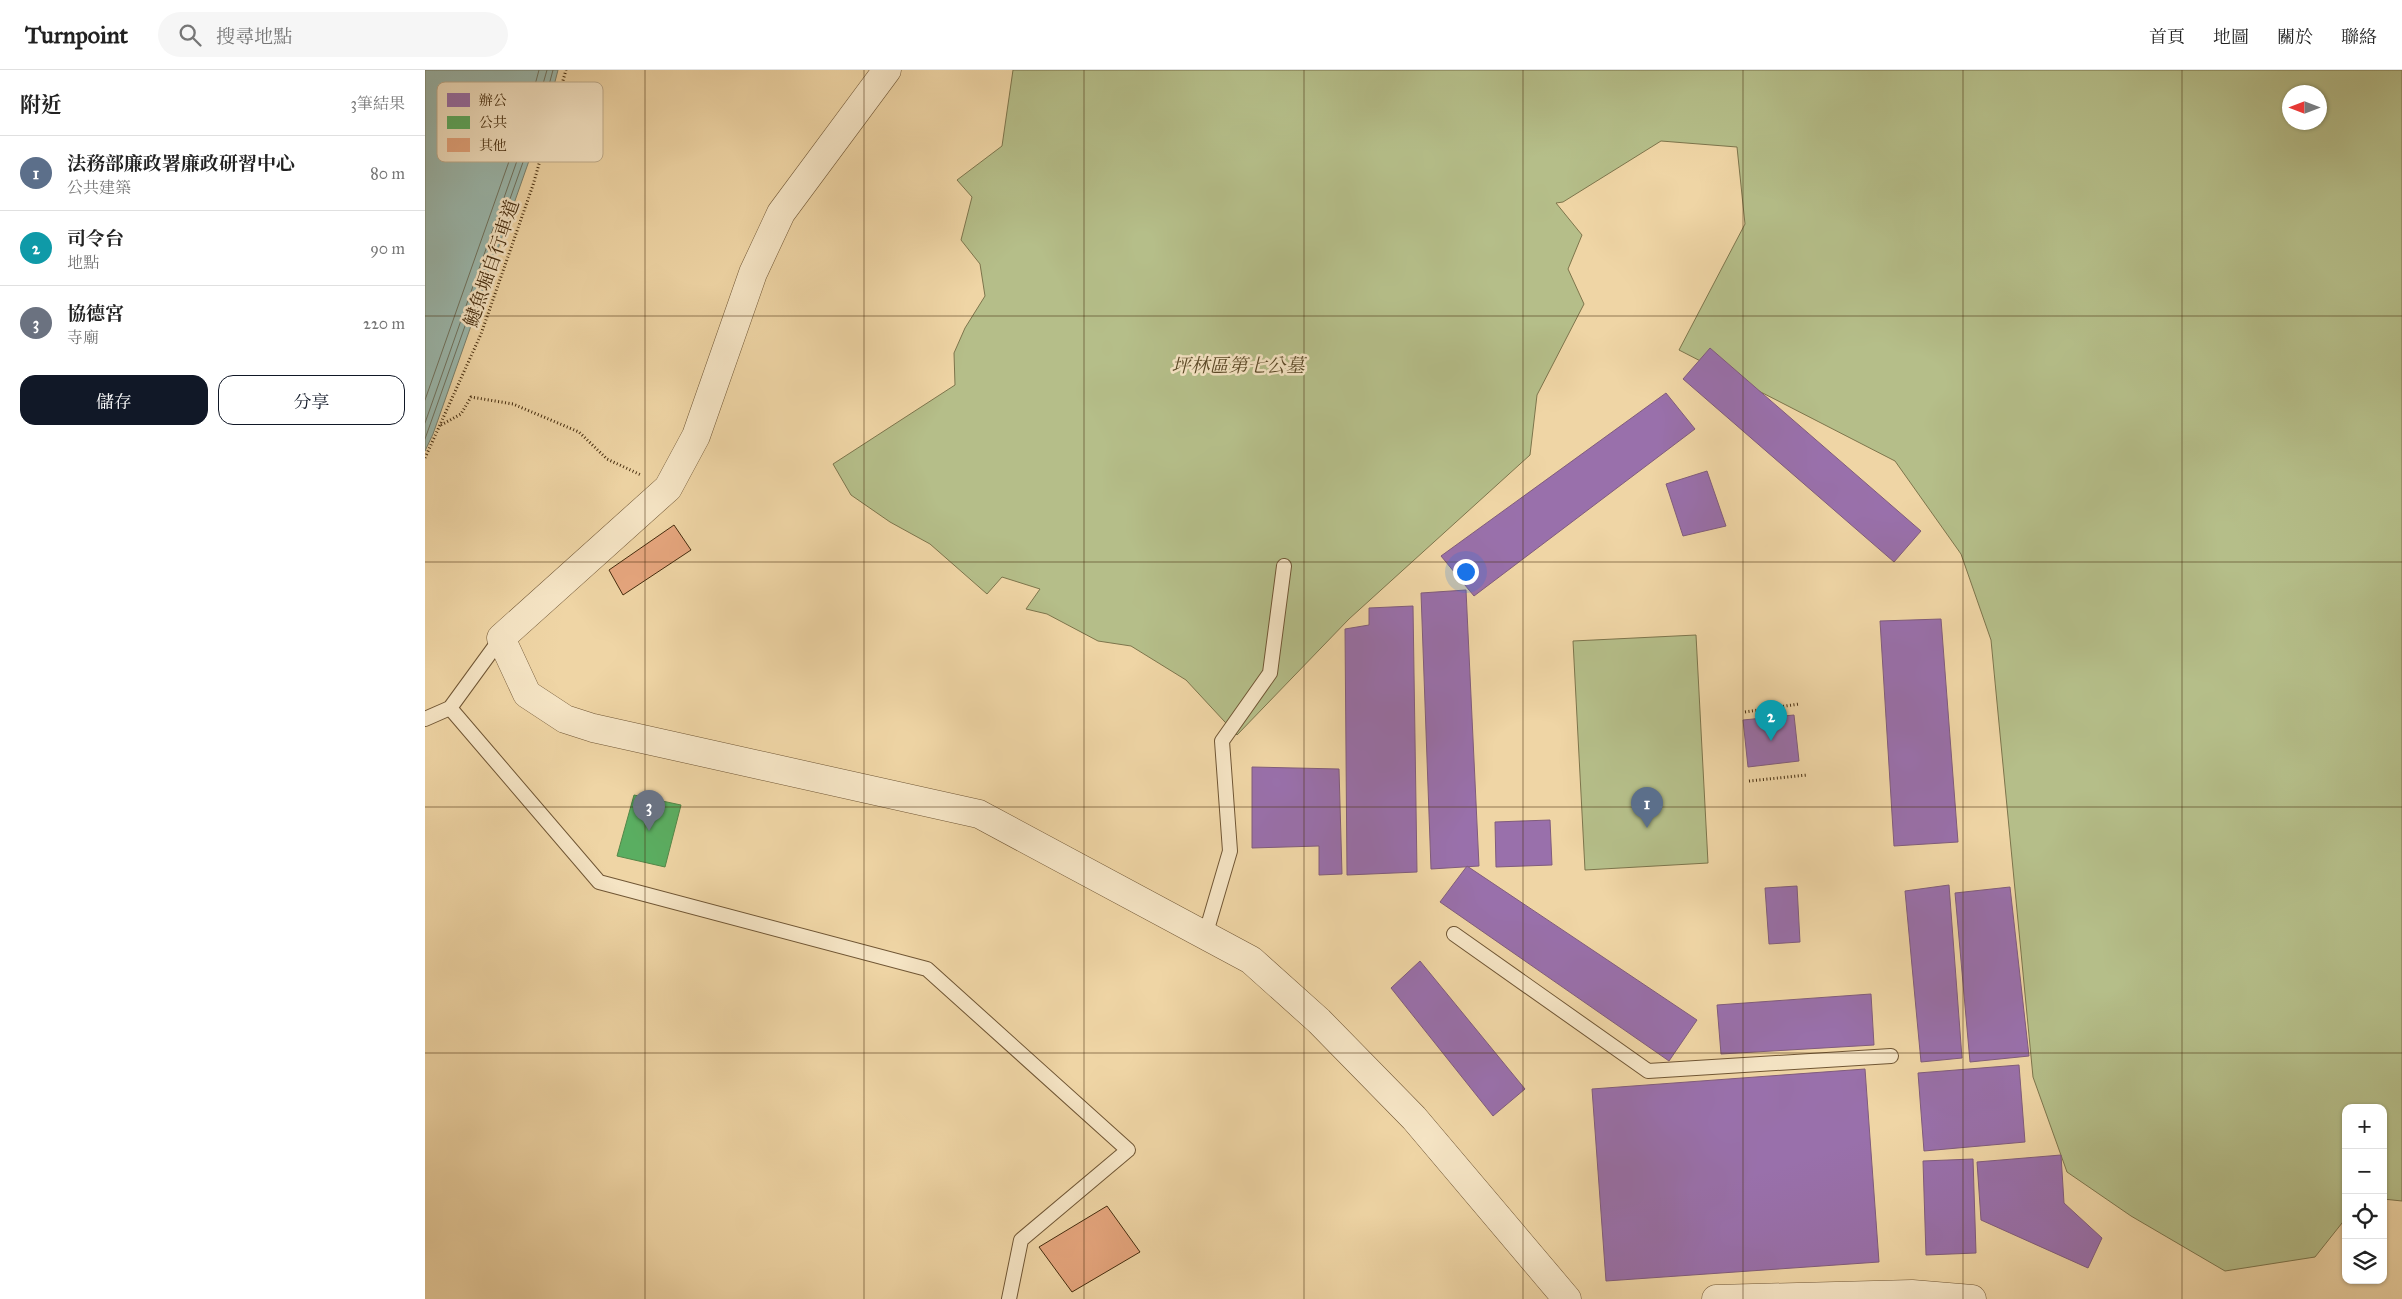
<!DOCTYPE html>
<html lang="zh-TW">
<meta charset="utf-8">
<style>
:root{--surface:#fff;--page:#f6f6f6;--text:#222;--muted:#767676;--line:#e0e0e0;--accent:#111827}
body{margin:0;font-family:"IM FELL Great Primer","Noto Serif TC",serif;background:var(--page);color:var(--text)}
.controls{position:absolute;right:15px;bottom:15px;display:grid;overflow:hidden;border-radius:10px;box-shadow:0 1px 4px #0004}
.controls button{width:45px;height:45px;display:grid;place-items:center;padding:0;border:0;border-bottom:1px solid var(--line);background:var(--surface);color:var(--text);font:25px sans-serif}
.compass{position:absolute;left:1857px;top:15px;width:45px;height:45px;border-radius:50%;background:var(--surface);box-shadow:0 1px 4px #0004;rotate:270deg}
.you{position:absolute;left:1040px;top:501px;width:18px;height:18px;margin:-12px;border:4px solid #fff;border-radius:50%;background:#1a73e8;box-shadow:0 0 0 8px #1a73e833}
.badge{display:grid;place-items:center;width:32px;height:32px;border-radius:50%;background:var(--accent);color:#fff;font-size:16px;font-weight:700}
.pin{position:absolute;translate:-50% -41px;filter:drop-shadow(0 1px 2px #0008)}
.pin::after{content:'';position:absolute;top:26px;width:18px;height:15px;background:inherit;clip-path:polygon(0 0,100% 0,50% 100%)}
.list{margin:0;padding:0;list-style:none}
h2{display:flex;justify-content:space-between;align-items:center;height:65px;margin:0;padding:0 20px;font-size:21px}
h2 small{font-size:16px;font-weight:400;color:var(--muted)}
.list li{display:grid;grid-template-columns:32px 1fr auto;gap:15px;align-items:center;box-sizing:border-box;height:75px;padding:0 20px;border-top:1px solid var(--line)}
.list b{display:block;font-size:19px;white-space:nowrap}
.list p{margin:0;font-size:16px;white-space:nowrap;color:var(--muted)}
.list em{font-size:16px;font-style:normal;color:var(--muted)}
.actions{display:flex;gap:10px;padding:15px 20px}
.actions a{flex:1;padding:11px 0;border:1px solid var(--accent);border-radius:15px;text-align:center;font-size:18px;color:var(--accent)}
.actions .main{background:var(--accent);color:#fff}
.icon{flex:none;width:28px;height:28px;fill:none;stroke:currentColor;stroke-width:2;stroke-linecap:round;stroke-linejoin:round}
.map{position:relative;flex:none;width:1977px;height:1229px;overflow:hidden}
header{display:flex;align-items:center;gap:30px;box-sizing:border-box;height:70px;padding:0 25px;background:var(--surface);border-bottom:1px solid var(--line)}
header strong{font-size:24px}
nav{display:flex;gap:28px;margin-inline-start:auto;font-size:18px}
.search{width:350px;height:45px;background:var(--page);display:flex;align-items:center;gap:12px;box-sizing:border-box;padding:0 18px;border-radius:28px;color:var(--muted);font-size:19px}
main{display:flex}
aside{flex:1;background:var(--surface)}
.map>svg:first-child{display:block}
</style>
<header>
<strong>Turnpoint</strong>
<div class="search"><svg class="icon" aria-label="search" viewBox="0 0 24 24"><circle cx="10" cy="10" r="6"/><path d="M15 15l6 6"/></svg>搜尋地點</div>
<nav><a>首頁</a><a>地圖</a><a>關於</a><a>聯絡</a></nav>
</header>
<main>
<aside>
<h2>附近<small>3筆結果</small></h2>
<ul class="list">
<li><span class="badge" style="background:#5c6f8a">1</span><div><b>法務部廉政署廉政研習中心</b><p>公共建築</p></div><em>80 m</em></li>
<li><span class="badge" style="background:#0f9aa8">2</span><div><b>司令台</b><p>地點</p></div><em>90 m</em></li>
<li><span class="badge" style="background:#6b7280">3</span><div><b>協德宮</b><p>寺廟</p></div><em>220 m</em></li>
</ul>
<div class="actions"><a class="main">儲存</a><a>分享</a></div>
</aside>
<div class="map">
<svg width="1977" height="1229" viewBox="0 0 1977 1229">
<rect width="100%" height="100%" fill="#efd5a5"/>
<filter id="stains"><feTurbulence type="fractalNoise" baseFrequency=".004" numOctaves="4"/><feColorMatrix values="0 0 0 0 .2 0 0 0 0 .09 0 0 0 0 .02 0 0 0 .5 -.17"/></filter>
<radialGradient id="worn" r=".72"><stop offset=".6" stop-color="#630" stop-opacity="0"/><stop offset="1" stop-color="#630" stop-opacity=".3"/></radialGradient>
<g fill="#b5be89" stroke="#7d754c" fill-rule="evenodd">
<path d="M 588,0 L 1977,0 L 1977,1131 L 1958,1129 L 1958,1038 L 1921,1038 L 1921,1148 L 1890,1187 L 1800,1201 L 1706,1146 L 1642,1102 L 1608,1007 L 1566,570 L 1536,484 L 1470,391 L 1254,280 L 1320,154 L 1312,77 L 1236,71 L 1138,132 L 1131,133 L 1157,165 L 1143,199 L 1159,234 L 1112,325 L 1105,385 L 924,549 L 812,665 L 761,610 L 706,576 L 673,571 L 622,544 L 601,539 L 615,519 L 577,507 L 562,524 L 505,474 L 465,452 L 426,425 L 408,394 L 530,315 L 529,283 L 540,258 L 560,226 L 555,194 L 536,170 L 547,127 L 532,110 L 577,76 ZM 1864,22 L 1894,22 L 1894,52 L 1864,52 Z"/>
<polygon points="1271,565 1283,793 1160,800 1148,571"/>
</g>
<polygon fill="#9bb8ad" stroke="#79806d" points="0,0 133,0 125,31 8,364 0,381"/>
<g fill="#9970ab" stroke="#805c7c">
<polygon points="1285,278 1496,461 1469,492 1258,309"/>
<polygon points="1241,323 1270,359 1049,526 1016,486"/>
<polygon points="1282,401 1301,456 1258,466 1241,414"/>
<polygon points="1041,520 1054,796 1006,799 996,523"/>
<polygon points="988,536 992,802 922,805 920,559 944,555 944,538"/>
<polygon points="1516,549 1533,772 1469,776 1455,551"/>
<polygon points="1369,645 1374,691 1323,697 1318,650"/>
<polygon points="827,697 914,699 917,804 894,805 894,776 827,778"/>
<polygon points="1125,750 1127,795 1071,797 1070,752"/>
<polygon points="1042,796 1272,950 1244,991 1015,832"/>
<polygon points="1524,815 1537,988 1496,992 1480,821"/>
<polygon points="1372,816 1375,872 1344,874 1340,818"/>
<polygon points="1585,817 1604,986 1545,992 1530,823"/>
<polygon points="995,891 1100,1019 1068,1046 966,918"/>
<polygon points="1446,924 1449,975 1296,984 1292,935"/>
<polygon points="1594,995 1600,1072 1499,1081 1493,1003"/>
<polygon points="1440,999 1454,1192 1181,1211 1167,1019"/>
<polygon points="1636,1085 1639,1133 1677,1168 1663,1198 1556,1150 1552,1092"/>
<polygon points="1548,1089 1551,1183 1501,1185 1498,1091"/>
</g>
<polygon fill="#5aae61" stroke="#548748" points="209,725 256,735 240,797 192,786"/>
<g fill="none" stroke-linecap="round" stroke-linejoin="round">
<g stroke="#70725e" stroke-width="1">
<polyline points="0,330 107,26 114,0"/>
<polyline points="0,353 114,28 122,0"/>
<polyline points="0,369 120,30 128,0"/>
</g>
</g>
<g fill="#e6a67e" stroke="#452c0e">
<polygon points="249,455 266,480 198,525 184,500"/>
<polygon points="682,1136 715,1182 647,1222 614,1177"/>
</g>
<g fill="none" stroke-linecap="round" stroke-linejoin="round">
<defs>
<g id="lane">
<polyline points="25,638 174,812 502,899 703,1080 596,1170 584,1229"/>
<polyline points="0,649 25,638 76,568"/>
<polyline points="1029,864 1223,1001 1466,986"/>
<polyline points="780,866 805,781 797,671 845,603 859,496"/>
</g>
<g id="street">
<polyline points="462,0 356,143 328,203 271,366 243,418 76,568 102,624 140,649 168,658 554,744 826,890 894,951 989,1048 1142,1229"/>
<polyline points="1291,1229 1487,1224 1547,1229"/>
</g>
</defs>
<use href="#lane" stroke="#705634" stroke-width="16"/>
<use href="#street" stroke="#705634" stroke-width="29"/>
<g stroke="#452c0e" stroke-width="3" stroke-dasharray="1 2.5" stroke-linecap="butt">
<polyline points="16,355 36,344 46,327 88,334 154,362 182,389 216,405"/>
<polyline points="0,388 56,264 108,115 141,0"/>
<polyline points="1320,642 1374,634"/>
<polyline points="1324,711 1382,705"/>
</g>
<use href="#lane" stroke="#f5e4c4" stroke-width="14"/>
<use href="#street" stroke="#f5e4c4" stroke-width="28"/>
</g>
<path fill="none" stroke="#452c0e" stroke-width="1" stroke-opacity="0.55" d="M 220,0 L 220,1229M 439,0 L 439,1229M 659,0 L 659,1229M 879,0 L 879,1229M 1098,0 L 1098,1229M 1318,0 L 1318,1229M 1538,0 L 1538,1229M 1757,0 L 1757,1229M 0,246 L 1977,246M 0,492 L 1977,492M 0,737 L 1977,737M 0,983 L 1977,983"/>
<g text-anchor="middle" stroke-width="5" stroke-linejoin="round" paint-order="stroke">
<g font-size="19" fill="#452c0e" stroke="#f5e4c4">
<text transform="translate(66 193) rotate(-71)" y="7">𩻸魚堀自行車道</text>
</g>
<g font-size="19" font-style="italic" fill="#5b4927" stroke="#f5e4c4">
<text x="813" y="302">坪林區第七公墓</text>
</g>
</g>
<rect x="12" y="12" width="166" height="80" rx="8" fill="#f5e4c4" stroke="#c0ad8d" stroke-width="1"/>
<rect x="22" y="23" width="23" height="14" fill="#9970ab"/>
<rect x="22" y="46" width="23" height="13" fill="#5aae61"/>
<rect x="22" y="68" width="23" height="14" fill="#e6a67e"/>
<g font-size="14" fill="#452c0e">
<text x="54" y="35">辦公</text>
<text x="54" y="57">公共</text>
<text x="54" y="80">其他</text>
</g>
<rect width="100%" height="100%" filter="url(#stains)"/>
<rect width="100%" height="100%" fill="url(#worn)"/>
</svg>
<div class="controls">
<button>+</button>
<button>−</button>
<button><svg class="icon" aria-label="locate" viewBox="0 0 24 24"><circle cx="12" cy="12" r="6"/><path d="M12 2v4M12 18v4M2 12h4M18 12h4"/></svg></button>
<button><svg class="icon" aria-label="layers" viewBox="0 0 24 24"><path d="M12 4l9 5-9 5-9-5zM3 14l9 5 9-5"/></svg></button>
</div>
<svg class="compass" viewBox="-18 -18 36 36"><path d="M0-13l5 13h-10z" fill="#e53935"/><path d="M0 13l5-13h-10z" fill="#767676"/></svg>
<div class="you"></div>
<div class="pin badge" style="left:1222px;top:758px;background:#5c6f8a">1</div>
<div class="pin badge" style="left:1346px;top:671px;background:#0f9aa8">2</div>
<div class="pin badge" style="left:224px;top:761px;background:#6b7280">3</div>
</div>
</main>
